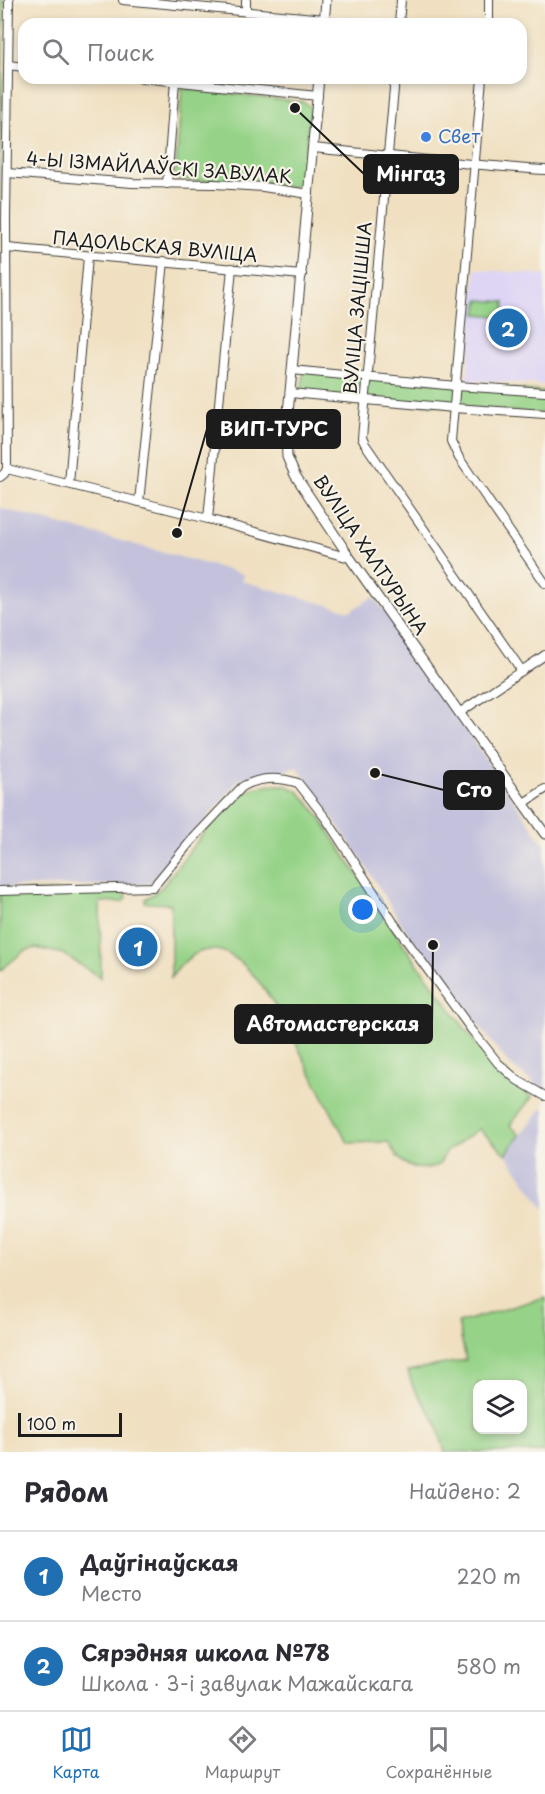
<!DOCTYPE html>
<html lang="ru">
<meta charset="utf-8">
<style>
:root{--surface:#fff;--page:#f7f7f7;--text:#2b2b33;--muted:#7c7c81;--line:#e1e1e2;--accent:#1f6fb2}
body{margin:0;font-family:"Playpen Sans",sans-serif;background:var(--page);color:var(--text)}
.controls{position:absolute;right:18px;bottom:18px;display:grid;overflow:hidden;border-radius:12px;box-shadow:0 3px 9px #0003}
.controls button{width:54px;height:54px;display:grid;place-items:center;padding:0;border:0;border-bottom:2px solid var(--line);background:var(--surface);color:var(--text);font:30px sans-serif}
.scale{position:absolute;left:18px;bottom:15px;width:104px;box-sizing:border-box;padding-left:6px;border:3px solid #1c1c1c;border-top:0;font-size:16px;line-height:21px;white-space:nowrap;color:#1c1c1c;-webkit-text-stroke:4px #f7f3e8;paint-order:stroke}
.you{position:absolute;left:363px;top:910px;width:21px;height:21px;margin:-15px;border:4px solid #fff;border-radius:50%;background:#1a73e8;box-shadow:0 0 0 9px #1a73e833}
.badge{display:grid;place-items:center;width:39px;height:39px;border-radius:50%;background:var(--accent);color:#fff;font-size:20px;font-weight:700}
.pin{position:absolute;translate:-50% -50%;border:3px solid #fff;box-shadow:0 2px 6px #0006}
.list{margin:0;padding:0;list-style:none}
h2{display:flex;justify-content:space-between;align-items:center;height:78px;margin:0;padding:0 24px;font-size:26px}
h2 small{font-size:20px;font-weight:400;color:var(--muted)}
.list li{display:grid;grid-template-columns:39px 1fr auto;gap:18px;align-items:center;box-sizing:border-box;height:90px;padding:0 24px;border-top:2px solid var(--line)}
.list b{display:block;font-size:22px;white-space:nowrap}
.list p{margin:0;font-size:20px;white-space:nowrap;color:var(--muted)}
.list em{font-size:20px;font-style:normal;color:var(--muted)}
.icon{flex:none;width:33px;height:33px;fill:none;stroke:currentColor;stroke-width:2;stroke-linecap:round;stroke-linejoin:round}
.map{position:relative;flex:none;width:545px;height:1452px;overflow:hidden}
.search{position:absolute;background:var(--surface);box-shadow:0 3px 9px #0003;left:18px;right:18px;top:18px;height:66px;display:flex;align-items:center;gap:15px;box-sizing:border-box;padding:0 21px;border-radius:18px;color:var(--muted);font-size:22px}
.sheet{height:258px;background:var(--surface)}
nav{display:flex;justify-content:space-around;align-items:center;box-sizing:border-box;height:84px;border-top:2px solid var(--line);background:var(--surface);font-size:16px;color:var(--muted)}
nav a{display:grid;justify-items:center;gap:3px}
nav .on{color:var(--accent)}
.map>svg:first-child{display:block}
</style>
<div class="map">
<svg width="545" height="1452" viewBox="0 0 545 1452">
<rect width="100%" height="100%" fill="#f7f3e8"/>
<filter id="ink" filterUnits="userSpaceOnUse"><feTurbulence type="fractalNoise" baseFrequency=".0167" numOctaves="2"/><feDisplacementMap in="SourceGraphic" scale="12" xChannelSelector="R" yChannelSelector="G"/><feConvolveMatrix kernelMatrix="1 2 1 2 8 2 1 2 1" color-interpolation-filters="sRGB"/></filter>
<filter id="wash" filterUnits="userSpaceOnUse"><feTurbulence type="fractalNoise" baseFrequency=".008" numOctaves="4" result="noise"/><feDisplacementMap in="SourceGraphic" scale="24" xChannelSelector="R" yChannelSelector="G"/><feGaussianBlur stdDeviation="1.35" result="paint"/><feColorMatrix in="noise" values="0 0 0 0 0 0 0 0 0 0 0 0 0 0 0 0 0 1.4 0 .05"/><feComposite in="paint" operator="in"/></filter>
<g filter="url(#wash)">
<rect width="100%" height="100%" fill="#f0e0c1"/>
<polygon fill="#ded5f5" points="476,269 545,275 545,385 467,380"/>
<g fill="#c3c1db">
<polygon points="0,508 243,574 242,581 350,611 373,597 388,615 545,846 545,1092 508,1063 407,932 361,859 297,767 284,771 240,779 152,884 0,887"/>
<polygon points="542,1108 545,1109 545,1210 506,1154"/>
</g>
<g fill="#96d388" stroke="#597852" stroke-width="1.5" fill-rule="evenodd">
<polygon points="0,0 4,0 0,204"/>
<polygon points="182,88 304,102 311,107 302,185 290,187 262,183 175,180"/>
<polygon points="479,300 505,302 504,317 477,314"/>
<polygon points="304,371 545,392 545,414 301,394"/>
<path d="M 285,785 L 298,791 L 314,809 L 408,951 L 489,1061 L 509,1081 L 532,1097 L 510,1125 L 520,1135 L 506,1154 L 479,1129 L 446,1152 L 439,1165 C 413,1174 400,1165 388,1142 L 348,1143 C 333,1116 319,1089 305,1061 C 282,1017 227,895 171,978 L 171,904 L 148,903 L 145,902 L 145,899 C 162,891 167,880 178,866 C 193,846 227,802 248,791 C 259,785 272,785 285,785 Z"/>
<polygon points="0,891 100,891 125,893 127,897 125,900 122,902 100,902 101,978 63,954 36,948 24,951 0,971"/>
<path d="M 545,1297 L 545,1452 L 445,1452 L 436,1422 L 413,1387 L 408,1371 L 466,1360 L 458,1323 ZM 478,1384 L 522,1384 L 522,1430 L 478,1430 Z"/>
</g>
</g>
<g filter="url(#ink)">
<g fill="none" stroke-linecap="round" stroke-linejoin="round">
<defs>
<g id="minor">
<polyline points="123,0 325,19"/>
<polyline points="489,0 489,24"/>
<polyline points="246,12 246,0"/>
<polyline points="399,24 401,0"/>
<polyline points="8,65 24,67"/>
<polyline points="141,78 318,96"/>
<polyline points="395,78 362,438 365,444 522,671"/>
<polyline points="482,78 451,441 459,458 545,583"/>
<path d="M 313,148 C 390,156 468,165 545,170"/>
<polyline points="7,173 132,183 215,184 263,187 309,194"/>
<polyline points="167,184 175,81"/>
<polyline points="7,248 302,275"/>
<polyline points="292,370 456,386 545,392"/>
<polyline points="290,393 454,408 545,414"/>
<polyline points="7,469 6,218 9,0"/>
<polyline points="7,469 208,519 350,558"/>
<polyline points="0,477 4,474 7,469"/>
<polyline points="69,484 88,256"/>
<polyline points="139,502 164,261"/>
<polyline points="208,519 232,268"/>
<polyline points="459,713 545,655"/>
<polyline points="524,803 545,789"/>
<path d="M 0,891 L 153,887 L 191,841 L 242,787 C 259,777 279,777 298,783 L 327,820 L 393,922 L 471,1029 L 498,1063 L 517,1080 L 545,1096"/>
</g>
<g id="tertiary">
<polyline points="324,24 326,0"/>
<polyline points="319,78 286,435 287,457 295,475 350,558 545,834"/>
</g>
</defs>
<use href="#minor" stroke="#3c3935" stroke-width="10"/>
<use href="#tertiary" stroke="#3c3935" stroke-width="11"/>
<use href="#minor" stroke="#fff" stroke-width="8"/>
<use href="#tertiary" stroke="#fff" stroke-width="9"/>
</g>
</g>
<circle fill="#3f7fe0" stroke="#f7f3e8" stroke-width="2" cx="426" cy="137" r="6"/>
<g text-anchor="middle" stroke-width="4.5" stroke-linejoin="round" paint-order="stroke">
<g font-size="18" fill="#366cbe" stroke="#f7f3e8" text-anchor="start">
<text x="438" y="143">Свет</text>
</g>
<g font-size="18" fill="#1c1c1c" stroke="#f7f3e8">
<text transform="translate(159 168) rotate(4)" y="6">4-Ы ІЗМАЙЛАЎСКІ ЗАВУЛАК</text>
<text transform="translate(155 247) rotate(5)" y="6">ПАДОЛЬСКАЯ ВУЛІЦА</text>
<text transform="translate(358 308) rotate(-85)" y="6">ВУЛІЦА ЗАЦІШША</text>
<text transform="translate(370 555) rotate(56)" y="6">ВУЛІЦА ХАЛТУРЫНА</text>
</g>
</g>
<path fill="none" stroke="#1c1c1c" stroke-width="2" d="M295 108L364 174M177 533L207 429M375 773L444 790M433 945L432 1024"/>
<g fill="#1c1c1c" stroke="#f7f3e8" stroke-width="2">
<circle cx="295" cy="108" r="6"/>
<circle cx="177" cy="533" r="6"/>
<circle cx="375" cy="773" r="6"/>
<circle cx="433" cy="945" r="6"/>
</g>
<g fill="#1c1c1c" stroke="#1c1c1c" stroke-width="2">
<rect x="364" y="155" width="94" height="38" rx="6"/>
<rect x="207" y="410" width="133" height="38" rx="6"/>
<rect x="444" y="771" width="60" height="38" rx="6"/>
<rect x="235" y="1005" width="197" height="38" rx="6"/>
</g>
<g font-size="20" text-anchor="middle" font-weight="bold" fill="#fff">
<text x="411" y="181">Мінгаз</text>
<text x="274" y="436">ВИП-ТУРС</text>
<text x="474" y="797">Сто</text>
<text x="333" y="1031">Автомастерская</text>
</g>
</svg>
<div class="controls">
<button><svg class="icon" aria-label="layers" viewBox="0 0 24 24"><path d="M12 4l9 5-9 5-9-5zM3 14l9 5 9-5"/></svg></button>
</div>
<div class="scale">100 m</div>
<div class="you"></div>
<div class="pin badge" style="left:138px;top:947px">1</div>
<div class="pin badge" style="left:508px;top:328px">2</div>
<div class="search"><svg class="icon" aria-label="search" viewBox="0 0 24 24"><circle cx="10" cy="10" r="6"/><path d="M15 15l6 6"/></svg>Поиск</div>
</div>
<section class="sheet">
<h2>Рядом<small>Найдено: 2</small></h2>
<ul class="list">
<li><span class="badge">1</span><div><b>Даўгінаўская</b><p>Место</p></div><em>220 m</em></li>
<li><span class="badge">2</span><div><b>Сярэдняя школа №78</b><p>Школа · 3-і завулак Мажайскага</p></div><em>580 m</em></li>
</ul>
</section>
<nav>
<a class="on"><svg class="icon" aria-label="map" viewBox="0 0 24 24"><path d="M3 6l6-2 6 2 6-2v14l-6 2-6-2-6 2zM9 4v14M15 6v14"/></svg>Карта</a>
<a><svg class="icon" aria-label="directions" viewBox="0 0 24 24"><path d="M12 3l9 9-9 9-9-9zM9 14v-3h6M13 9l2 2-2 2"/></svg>Маршрут</a>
<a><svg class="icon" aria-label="saved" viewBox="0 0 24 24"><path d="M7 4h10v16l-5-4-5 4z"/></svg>Сохранённые</a>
</nav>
